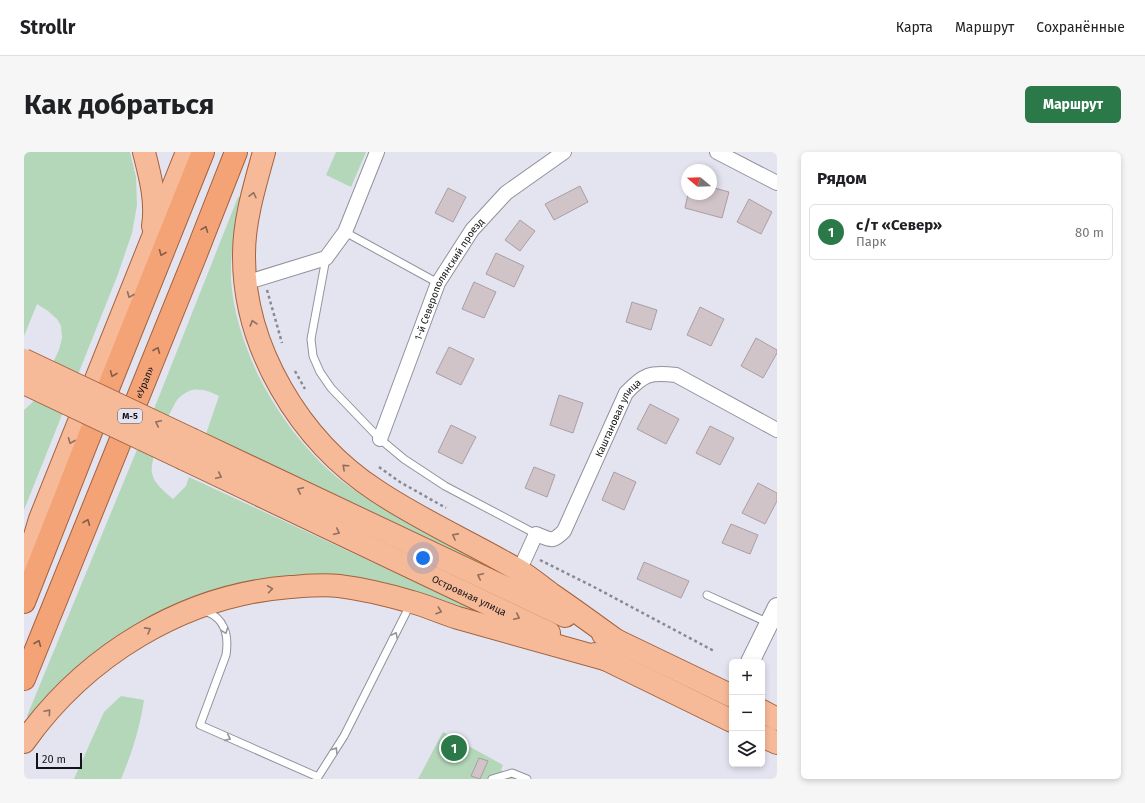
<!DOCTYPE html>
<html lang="ru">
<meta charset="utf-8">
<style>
:root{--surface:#fff;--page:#f6f6f6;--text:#202124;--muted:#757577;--line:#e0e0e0;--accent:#2b7949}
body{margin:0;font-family:"Fira Sans",sans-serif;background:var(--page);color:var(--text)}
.controls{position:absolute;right:12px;bottom:12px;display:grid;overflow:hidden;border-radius:6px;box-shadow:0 2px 6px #0003}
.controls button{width:36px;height:36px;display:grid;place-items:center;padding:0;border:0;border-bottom:1px solid var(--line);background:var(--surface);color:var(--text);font:20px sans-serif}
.compass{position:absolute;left:657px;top:12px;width:36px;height:36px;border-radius:50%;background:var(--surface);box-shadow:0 2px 6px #0003;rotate:289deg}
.scale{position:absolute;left:12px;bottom:10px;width:46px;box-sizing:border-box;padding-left:4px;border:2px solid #141418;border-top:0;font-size:11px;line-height:14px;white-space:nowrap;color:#141418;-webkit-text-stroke:3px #e3e4f0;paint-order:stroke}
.you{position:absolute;left:399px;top:406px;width:14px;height:14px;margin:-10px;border:3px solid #fff;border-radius:50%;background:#1a73e8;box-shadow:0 0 0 6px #1a73e833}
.badge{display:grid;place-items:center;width:26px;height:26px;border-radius:50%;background:var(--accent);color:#fff;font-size:13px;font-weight:700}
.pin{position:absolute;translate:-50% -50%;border:2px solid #fff;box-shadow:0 1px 4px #0006}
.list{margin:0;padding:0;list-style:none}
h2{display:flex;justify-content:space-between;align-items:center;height:52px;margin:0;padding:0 16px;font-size:17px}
h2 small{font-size:13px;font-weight:400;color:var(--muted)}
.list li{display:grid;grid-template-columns:26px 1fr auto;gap:12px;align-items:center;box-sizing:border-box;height:56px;margin:0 8px 8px;padding:0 8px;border:1px solid var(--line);border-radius:6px}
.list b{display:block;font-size:15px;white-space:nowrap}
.list p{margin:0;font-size:13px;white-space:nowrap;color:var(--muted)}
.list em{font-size:13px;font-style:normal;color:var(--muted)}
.icon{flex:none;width:22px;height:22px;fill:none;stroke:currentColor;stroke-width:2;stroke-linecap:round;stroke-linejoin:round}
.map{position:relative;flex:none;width:753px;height:627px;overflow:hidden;border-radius:6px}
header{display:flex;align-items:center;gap:24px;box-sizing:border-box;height:56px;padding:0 20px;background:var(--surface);border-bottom:1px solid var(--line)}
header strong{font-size:19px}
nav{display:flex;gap:22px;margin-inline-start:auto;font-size:14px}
.intro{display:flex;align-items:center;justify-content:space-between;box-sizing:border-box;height:96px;padding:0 24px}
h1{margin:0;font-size:28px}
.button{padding:10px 18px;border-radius:6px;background:var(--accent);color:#fff;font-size:14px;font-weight:700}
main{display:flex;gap:24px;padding:0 24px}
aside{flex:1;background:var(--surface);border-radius:6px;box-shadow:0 2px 6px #0003}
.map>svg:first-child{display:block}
</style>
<header>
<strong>Strollr</strong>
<nav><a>Карта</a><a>Маршрут</a><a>Сохранённые</a></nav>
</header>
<div class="intro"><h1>Как добраться</h1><a class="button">Маршрут</a></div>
<main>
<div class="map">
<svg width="753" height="627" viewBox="0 0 753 627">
<rect width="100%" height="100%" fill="#e3e4f0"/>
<g fill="#b3d7b8">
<polygon points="0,0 106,0 112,25 113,53 108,81 94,122 0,358 0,258 11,248 35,198 38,186 37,174 33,167 24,159 13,152 0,184"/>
<polygon points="312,0 342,0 327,35 302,23"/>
<path d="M 214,45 L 216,45 L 216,46 C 212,74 206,98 207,127 C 209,161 220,192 234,223 C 250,255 271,285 297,311 C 325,339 361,357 395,376 C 430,395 464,413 499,432 L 191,288 L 190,286 L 182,282 L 195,244 C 187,240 175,235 165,239 C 161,241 156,244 153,248 C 145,260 125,308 128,321 C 130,332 141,340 149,347 L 162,334 L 165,325 L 509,485 L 404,446 L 206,436 L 7,566 L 4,566 L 3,564 L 136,242 Z"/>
<path d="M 97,544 L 120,548 C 116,575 108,601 97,627 L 50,627 L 80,560 Z"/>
<polygon points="419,580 479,613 477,618 495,627 394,627"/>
</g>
<g fill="#d1c4c9" stroke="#aa9ea3">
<polygon points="556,34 564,50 530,68 521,52"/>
<polygon points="687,35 705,40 698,66 661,56 664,42 687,42"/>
<polygon points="424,36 442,45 429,70 411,61"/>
<polygon points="725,47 748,60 737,82 713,70"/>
<polygon points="496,68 511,79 496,99 481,88"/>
<polygon points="472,101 500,114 490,135 462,122"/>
<polygon points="450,130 472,140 460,166 438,157"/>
<polygon points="608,150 633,158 627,178 602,170"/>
<polygon points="676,155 700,167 687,194 663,183"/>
<polygon points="732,186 753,198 753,201 739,226 717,214"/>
<polygon points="425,195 450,207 437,233 412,221"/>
<polygon points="535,243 559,251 549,281 526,273"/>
<polygon points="626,252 655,267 642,292 613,277"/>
<polygon points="427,273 452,285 438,312 414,300"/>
<polygon points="686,274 710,286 696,313 672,301"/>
<polygon points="510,315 531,323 523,345 501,336"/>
<polygon points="590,320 612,330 600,358 578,348"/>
<polygon points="734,331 753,341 753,349 741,372 718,361"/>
<polygon points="707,372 734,383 726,402 698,391"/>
<polygon points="620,410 665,429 657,446 613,427"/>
<polygon points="455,606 464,609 456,627 447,624"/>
</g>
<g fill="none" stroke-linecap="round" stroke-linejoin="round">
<defs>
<g id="service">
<polyline points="321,80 414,131"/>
<polyline points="302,106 287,187 289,204 296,220 307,236 356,287 380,307 421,334 512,382"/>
<polyline points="683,443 745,471"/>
<path d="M 180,459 C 201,465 205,484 202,503 L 176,573 L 294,625 L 320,584 L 387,451"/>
<polyline points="468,627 488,621 503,627"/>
</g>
<g id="minor">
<polyline points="693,0 753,31"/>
<polyline points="221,131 302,106 321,80 353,0"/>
<path id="s1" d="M 356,287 L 414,131 L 448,78 L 482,41 L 540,0"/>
<path id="s2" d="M 495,419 L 512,382 C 527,388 528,391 540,379 L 602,241 C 620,222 626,220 652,223 L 753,278"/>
</g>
<polyline id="tertiary" points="726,510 753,455"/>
<g id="primary">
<path d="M 120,0 C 126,24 133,49 129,74"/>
<path d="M 240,0 C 231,33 220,68 220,102 C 219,195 276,289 353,339 C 398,369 448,391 494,418 C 506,425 516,434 527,442 C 549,457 571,473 593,489"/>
<polyline points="169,288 541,464"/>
<path id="s3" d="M 160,307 L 525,481"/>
<polyline points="0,420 16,367 163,0"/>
<polyline points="579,482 708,544"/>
<polyline points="571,502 708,569"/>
<polyline points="738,559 753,567"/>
<polyline points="738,584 753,591"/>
<path d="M 0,590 C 61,504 159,443 266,435 C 282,434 299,432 315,434 C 339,437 364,443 388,450 C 403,454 418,461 434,466 C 484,480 534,494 584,508"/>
</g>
<g id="trunk">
<polyline points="0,450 87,229 179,0"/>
<path id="s4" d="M 0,527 L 172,102 L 212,0"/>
</g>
</defs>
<use href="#service" stroke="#90929c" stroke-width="9"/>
<use href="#minor" stroke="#90929c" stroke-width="16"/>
<use href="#tertiary" stroke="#90929c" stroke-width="20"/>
<use href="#primary" stroke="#a4623e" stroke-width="24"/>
<use href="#trunk" stroke="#a4623e" stroke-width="24"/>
<g stroke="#888991" stroke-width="2.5" stroke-dasharray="3 3" stroke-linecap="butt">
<polyline points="243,138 258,191"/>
<polyline points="271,219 281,237"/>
<polyline points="355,315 376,330 422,356"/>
<polyline points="516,408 570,435 690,499"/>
</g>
<use href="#service" stroke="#fff" stroke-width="7"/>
<use href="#minor" stroke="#fff" stroke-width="14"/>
<use href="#tertiary" stroke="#fff" stroke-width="18"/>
<use href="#primary" stroke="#f7ba98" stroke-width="22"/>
<use href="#trunk" stroke="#f4a376" stroke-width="22"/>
<defs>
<g id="primary-bridge">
<polyline points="0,208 169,288"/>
<polyline points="0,231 160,307"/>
</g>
</defs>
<use href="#primary-bridge" stroke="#a4623e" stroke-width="24" stroke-linecap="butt"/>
<use href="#primary-bridge" stroke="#f7ba98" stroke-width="22"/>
</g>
<defs><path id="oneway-chevron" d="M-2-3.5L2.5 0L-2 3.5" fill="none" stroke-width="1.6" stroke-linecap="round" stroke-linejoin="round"/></defs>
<g stroke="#916f5e">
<use href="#oneway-chevron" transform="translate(229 43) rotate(-77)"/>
<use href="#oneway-chevron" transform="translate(106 143) rotate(112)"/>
<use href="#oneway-chevron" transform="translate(229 171) rotate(-106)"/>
<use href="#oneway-chevron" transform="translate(134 271) rotate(-155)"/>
<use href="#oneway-chevron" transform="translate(47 289) rotate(112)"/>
<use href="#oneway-chevron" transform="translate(321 315) rotate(-138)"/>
<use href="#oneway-chevron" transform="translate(195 324) rotate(25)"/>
<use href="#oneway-chevron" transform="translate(276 338) rotate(-155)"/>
<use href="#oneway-chevron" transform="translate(313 380) rotate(25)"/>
<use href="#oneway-chevron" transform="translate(431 384) rotate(-152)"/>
<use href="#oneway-chevron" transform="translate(456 424) rotate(-155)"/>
<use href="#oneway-chevron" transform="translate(246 437) rotate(-8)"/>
<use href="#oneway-chevron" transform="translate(415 459) rotate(19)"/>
<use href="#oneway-chevron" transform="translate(493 465) rotate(25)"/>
<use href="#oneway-chevron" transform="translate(124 478) rotate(-29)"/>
<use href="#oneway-chevron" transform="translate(24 560) rotate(-49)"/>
</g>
<g stroke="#845c47">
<use href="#oneway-chevron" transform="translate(181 77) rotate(-69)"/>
<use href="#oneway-chevron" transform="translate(138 101) rotate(112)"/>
<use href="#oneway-chevron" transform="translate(133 198) rotate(-68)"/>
<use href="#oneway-chevron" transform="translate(89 222) rotate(112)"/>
<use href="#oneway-chevron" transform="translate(63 370) rotate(-68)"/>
<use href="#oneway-chevron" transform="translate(14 491) rotate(-68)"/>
</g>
<g stroke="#959597">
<use href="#oneway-chevron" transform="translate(201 479) rotate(69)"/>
<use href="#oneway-chevron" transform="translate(371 483) rotate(-63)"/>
<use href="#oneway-chevron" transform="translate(204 586) rotate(24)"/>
<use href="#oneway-chevron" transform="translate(311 598) rotate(-58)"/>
</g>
<g text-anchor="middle" stroke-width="4" stroke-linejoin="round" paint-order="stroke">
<rect fill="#e3e4f0" stroke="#525259" stroke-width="1" x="94" y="257" width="24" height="14" rx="3"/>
<g font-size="9" font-weight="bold" fill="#141418">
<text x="106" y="267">М-5</text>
</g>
<g font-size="10" fill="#141418" stroke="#e3e4f0">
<text dy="4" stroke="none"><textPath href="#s1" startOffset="175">1-й Северополянский проезд</textPath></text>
<text dy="4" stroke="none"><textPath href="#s4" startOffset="320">«Урал»</textPath></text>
<text dy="4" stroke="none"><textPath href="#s2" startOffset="198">Каштановая улица</textPath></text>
<text dy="4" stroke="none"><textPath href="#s3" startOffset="316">Островная улица</textPath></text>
</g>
</g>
</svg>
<div class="controls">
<button>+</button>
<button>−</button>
<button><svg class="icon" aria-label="layers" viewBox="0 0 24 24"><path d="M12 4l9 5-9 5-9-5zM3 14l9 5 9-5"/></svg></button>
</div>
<svg class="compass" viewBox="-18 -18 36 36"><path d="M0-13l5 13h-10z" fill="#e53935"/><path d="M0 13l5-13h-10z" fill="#757577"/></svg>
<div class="scale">20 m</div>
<div class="you"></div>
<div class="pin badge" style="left:430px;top:596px">1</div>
</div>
<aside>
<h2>Рядом<small></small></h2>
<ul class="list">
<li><span class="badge">1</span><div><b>с/т «Север»</b><p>Парк</p></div><em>80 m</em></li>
</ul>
</aside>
</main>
